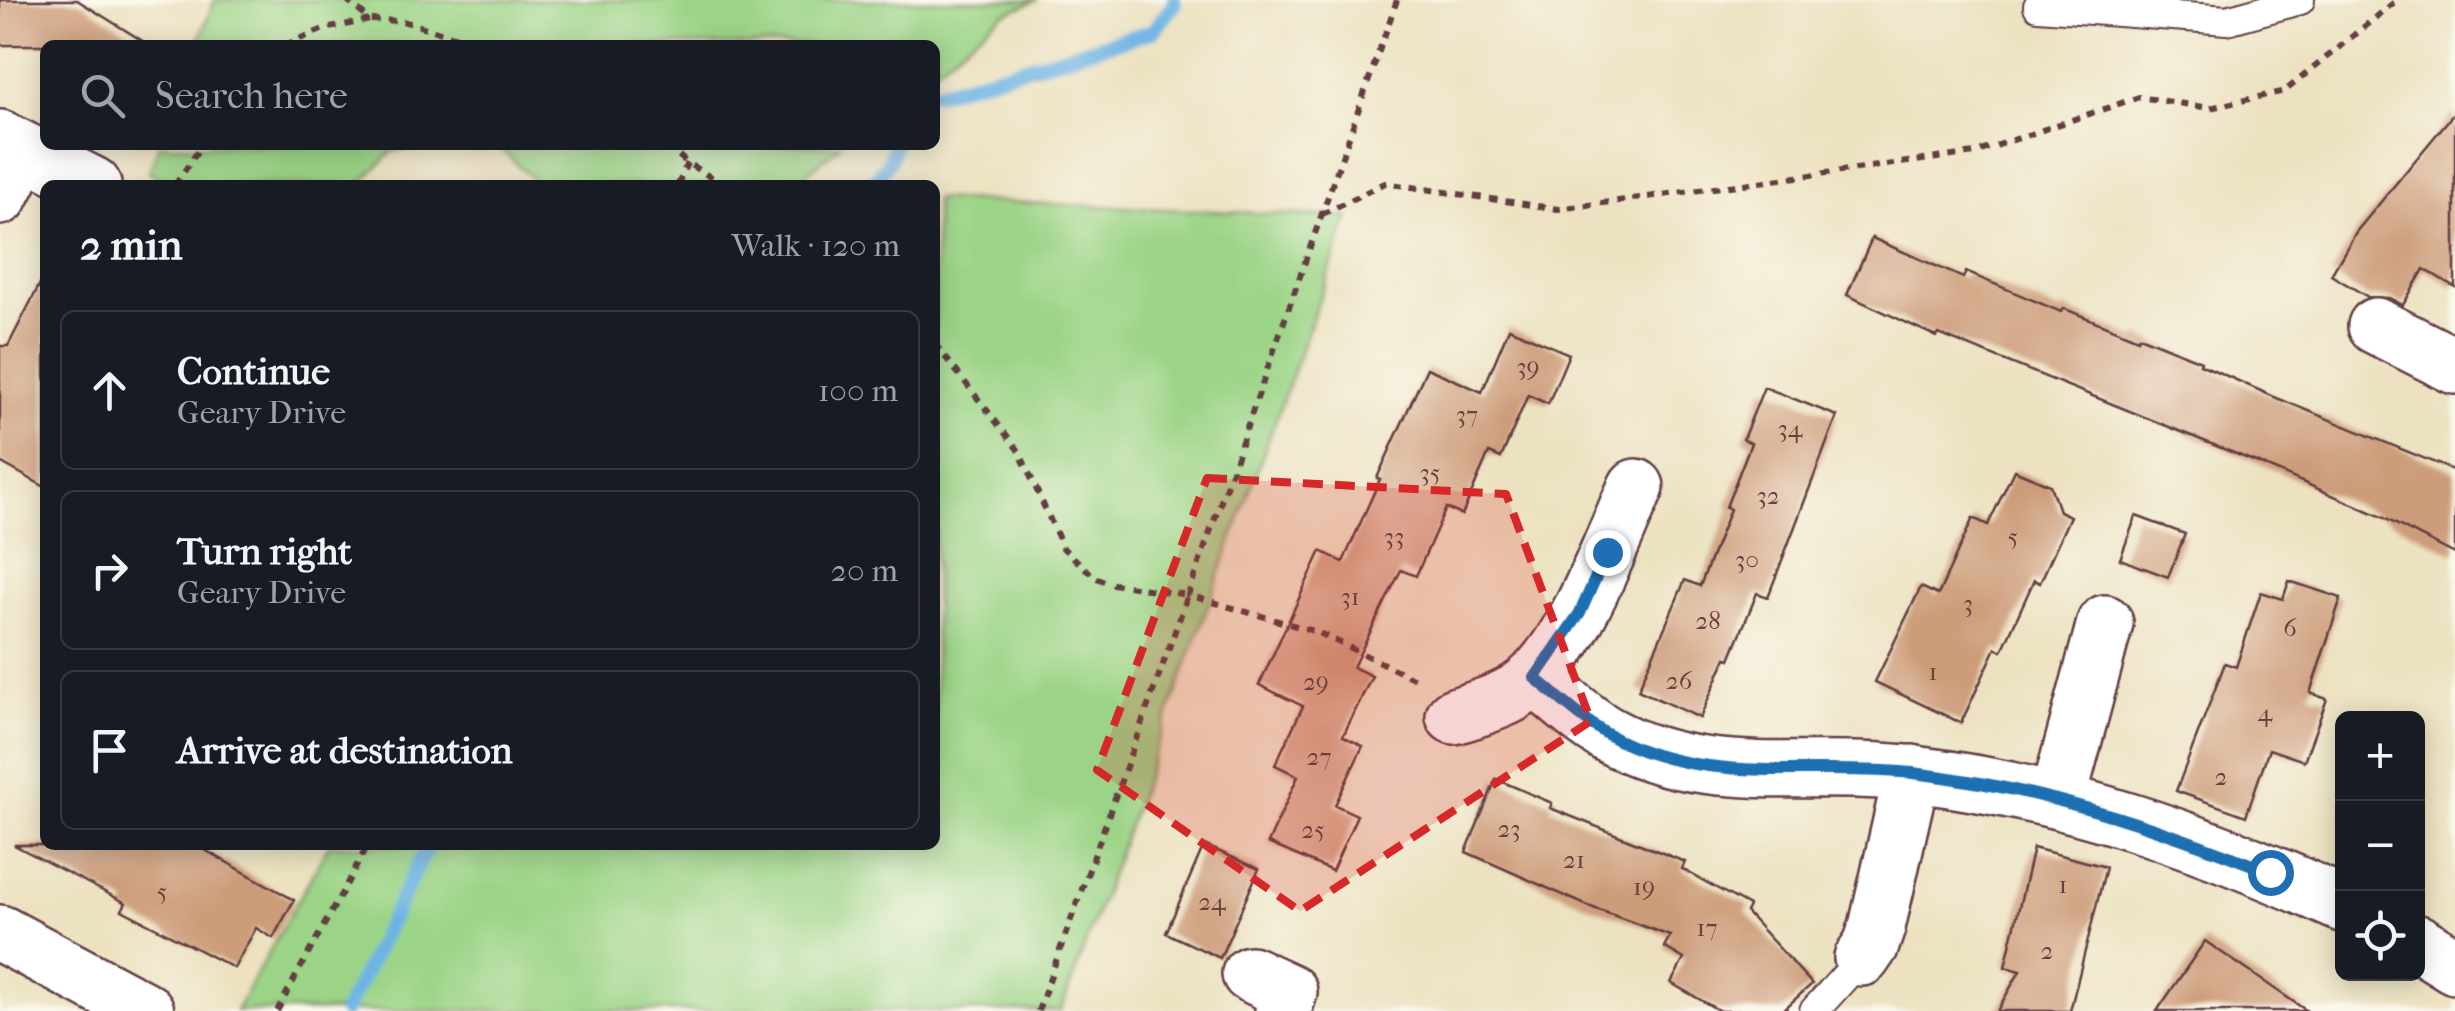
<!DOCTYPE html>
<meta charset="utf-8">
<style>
:root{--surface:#171b24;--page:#20242c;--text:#f1f3f6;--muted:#9ea1a6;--line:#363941}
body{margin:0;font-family:"IM FELL French Canon",serif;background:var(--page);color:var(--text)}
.controls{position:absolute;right:30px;bottom:30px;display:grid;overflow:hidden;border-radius:15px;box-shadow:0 5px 25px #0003}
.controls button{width:90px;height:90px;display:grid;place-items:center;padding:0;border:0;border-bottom:2px solid var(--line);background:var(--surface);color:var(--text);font:50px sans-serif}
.stop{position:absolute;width:30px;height:30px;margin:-22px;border:8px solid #1f6fb2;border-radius:50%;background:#fff}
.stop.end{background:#1f6fb2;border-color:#fff;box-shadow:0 2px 10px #0008}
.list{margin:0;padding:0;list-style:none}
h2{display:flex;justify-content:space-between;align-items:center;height:130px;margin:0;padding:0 40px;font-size:42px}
h2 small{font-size:32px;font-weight:400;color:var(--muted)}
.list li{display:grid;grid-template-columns:65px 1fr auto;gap:30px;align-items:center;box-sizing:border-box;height:160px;margin:0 20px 20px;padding:0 20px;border:2px solid var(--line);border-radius:15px}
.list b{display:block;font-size:38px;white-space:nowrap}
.list p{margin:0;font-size:32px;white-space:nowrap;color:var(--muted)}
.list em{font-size:32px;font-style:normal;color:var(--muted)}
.icon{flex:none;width:55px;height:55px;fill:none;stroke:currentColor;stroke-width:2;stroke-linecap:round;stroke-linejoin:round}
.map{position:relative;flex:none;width:2455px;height:1011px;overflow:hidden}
.search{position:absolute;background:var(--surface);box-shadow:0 5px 25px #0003;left:40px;top:40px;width:900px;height:110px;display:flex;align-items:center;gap:25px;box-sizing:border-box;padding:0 35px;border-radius:15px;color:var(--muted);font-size:38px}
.panel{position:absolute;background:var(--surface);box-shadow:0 5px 25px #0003;left:40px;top:180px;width:900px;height:670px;border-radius:15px}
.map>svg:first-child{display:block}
</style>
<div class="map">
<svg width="2455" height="1011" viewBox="0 0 2455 1011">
<rect width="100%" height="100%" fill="#fbf7ec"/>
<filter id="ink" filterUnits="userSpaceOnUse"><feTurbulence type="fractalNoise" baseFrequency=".01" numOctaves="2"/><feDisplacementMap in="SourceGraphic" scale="20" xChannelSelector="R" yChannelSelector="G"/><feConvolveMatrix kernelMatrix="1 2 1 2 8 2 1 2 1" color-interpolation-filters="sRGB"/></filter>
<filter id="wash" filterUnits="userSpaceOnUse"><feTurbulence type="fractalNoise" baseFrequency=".0048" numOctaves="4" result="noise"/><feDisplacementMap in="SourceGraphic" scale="40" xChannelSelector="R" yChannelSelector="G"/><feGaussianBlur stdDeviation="2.25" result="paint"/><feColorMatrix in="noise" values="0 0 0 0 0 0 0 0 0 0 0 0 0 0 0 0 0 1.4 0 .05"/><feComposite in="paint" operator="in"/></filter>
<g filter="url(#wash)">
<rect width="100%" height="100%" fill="#ece2c1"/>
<g fill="#9bd486" stroke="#727a58" stroke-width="2.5">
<polygon points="215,0 1038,0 1003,14 935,69 935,45 197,45"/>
<polygon points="159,145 434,145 393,151 359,185 174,185 149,172"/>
<polygon points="497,145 841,145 792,185 539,185"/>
<polygon points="935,199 1349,217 1061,1011 236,1011 329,845 935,845"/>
</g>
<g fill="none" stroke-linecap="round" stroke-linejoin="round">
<g stroke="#6db4e4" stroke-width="15">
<polyline points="935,93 1153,31 1174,4 1174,0"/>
<polyline points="872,185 890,160 894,145"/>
<polyline points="345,1011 428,845"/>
</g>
</g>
<g id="blocks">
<g fill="#cd9d7a">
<polygon points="0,0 77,0 149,45 0,45"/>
<polygon points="2455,112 2455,287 2424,269 2403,305 2389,298 2368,297 2331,275 2356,232"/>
<polygon points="1872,238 1963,278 1966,272 2061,312 2063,308 2138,339 2139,336 2201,361 2200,364 2272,396 2455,471 2455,554 2378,515 2256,462 1939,334 1937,337 1847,295"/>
<polygon points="45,274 45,487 0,462 0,346 8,346"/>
<polygon points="1509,328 1569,354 1548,404 1528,395 1501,458 1489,453 1462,515 1446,508 1416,576 1401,570 1353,667 1372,676 1343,736 1363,746 1335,805 1357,815 1332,871 1268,843 1298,776 1275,765 1303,706 1259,685 1321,551 1343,562 1380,479 1377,478 1427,368 1482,392"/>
<polygon points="1764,387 1837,416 1768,597 1757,593 1730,659 1726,658 1700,718 1638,690 1685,580 1700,586 1730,509 1726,507 1751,443 1743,439"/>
<polygon points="2014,470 2050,485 2059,511 2070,516 2040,583 2034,580 2002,651 1996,648 1961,723 1875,682 1921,587 1938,595 1973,518 1988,525"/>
<polygon points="2136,516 2185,534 2168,577 2120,559"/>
<polygon points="2289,581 2341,598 2310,693 2327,699 2304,761 2269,749 2246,816 2176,791 2225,663 2236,667 2261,592 2283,599"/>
<polygon points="1496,779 1552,803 1550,808 1685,862 1682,869 1749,906 1746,912 1812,984 1782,1011 1720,1011 1671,983 1684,959 1664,947 1670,936 1588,906 1466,852"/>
<polygon points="14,845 196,845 294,900 273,938 256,928 234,968 122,910 126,903"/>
<polygon points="1204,845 1259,869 1220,958 1166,933"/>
<polygon points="2033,848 2106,867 2070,1011 1997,1011 2020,971 2005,967"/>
<polygon points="2205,941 2307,1011 2157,1011"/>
</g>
</g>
</g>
<g filter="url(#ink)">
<use href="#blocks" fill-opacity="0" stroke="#623c42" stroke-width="2.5"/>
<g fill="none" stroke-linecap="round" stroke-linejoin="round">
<defs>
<g id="lane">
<polyline points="2038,6 2227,20 2300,0"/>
<polyline points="1814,1011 1862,958"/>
</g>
<g id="street">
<polyline points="0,138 93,185"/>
<polyline points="0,197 24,151"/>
<polyline points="2376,326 2455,366"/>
<path d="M 1535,678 C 1558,696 1582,720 1607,734 C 1703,788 1811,761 1914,774 C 2068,793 2202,841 2342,904"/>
<path d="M 1454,716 C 1481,708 1516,698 1536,676 C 1580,630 1610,545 1636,487"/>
<polyline points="2058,799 2105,623"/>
<polyline points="0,933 146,1011"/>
<polyline points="2418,943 2455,966"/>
<polyline points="1862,958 1871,945 1877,927 1912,773"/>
<polyline points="1250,974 1289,992 1283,1011"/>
</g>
</defs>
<use href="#lane" stroke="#623c42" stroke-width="32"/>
<use href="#street" stroke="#623c42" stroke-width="60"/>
<g stroke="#623c42" stroke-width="6" stroke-dasharray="8 8" stroke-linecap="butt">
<polyline points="346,0 370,20 402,21 485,45"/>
<polyline points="1397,0 1188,595 1317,632 1415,679"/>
<polyline points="285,45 324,29 370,20"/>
<polyline points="667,145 687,163 724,185"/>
<polyline points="175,185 202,145"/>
<polyline points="678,185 687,163"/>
<polyline points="1322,214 1385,183 1558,209 1975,153 2139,97 2210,108 2285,91 2397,0"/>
<polyline points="935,344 1019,451 1063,548 1096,578 1113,584 1188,595 1038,1011"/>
<polyline points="277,1011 368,845"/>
</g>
<use href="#lane" stroke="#fff" stroke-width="28"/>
<use href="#street" stroke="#fff" stroke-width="55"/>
</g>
</g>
<g fill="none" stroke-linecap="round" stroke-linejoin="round" filter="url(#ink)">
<path stroke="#1f6fb2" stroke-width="12" d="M 1607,552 L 1580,613 L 1535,678 C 1558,696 1582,720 1607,734 C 1702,788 1810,762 1913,773 C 2037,787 2155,826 2270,872"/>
</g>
<path fill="#d62828" fill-opacity="0.2" stroke="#d62828" stroke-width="8" stroke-dasharray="20 12" stroke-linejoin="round" d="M 1207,478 L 1506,494 L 1591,721 L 1300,911 L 1097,770 Z"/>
<g text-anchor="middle" stroke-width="8" stroke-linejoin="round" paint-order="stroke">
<g font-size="25" fill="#6b3e3f">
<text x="1528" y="375">39</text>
<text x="1467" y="423">37</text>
<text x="1790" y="437">34</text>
<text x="1430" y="481">35</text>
<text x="1768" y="504">32</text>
<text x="1394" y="545">33</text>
<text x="2013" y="545">5</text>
<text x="1747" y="568">30</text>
<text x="1350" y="605">31</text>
<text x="1968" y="612">3</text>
<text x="1708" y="629">28</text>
<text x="2290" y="636">6</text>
<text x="1933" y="680">1</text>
<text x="1679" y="689">26</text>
<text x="1316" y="690">29</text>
<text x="2265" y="721">4</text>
<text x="1319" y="765">27</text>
<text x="2221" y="785">2</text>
<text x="1509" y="837">23</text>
<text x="1313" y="838">25</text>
<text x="1574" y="868">21</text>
<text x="2063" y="893">1</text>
<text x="1644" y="895">19</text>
<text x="162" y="900">5</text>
<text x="1212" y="910">24</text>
<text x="1707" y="936">17</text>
<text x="2047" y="959">2</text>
</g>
</g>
</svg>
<div class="controls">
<button>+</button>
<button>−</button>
<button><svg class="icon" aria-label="locate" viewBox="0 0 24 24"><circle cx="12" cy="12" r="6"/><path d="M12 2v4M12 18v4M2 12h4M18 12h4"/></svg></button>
</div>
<div class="stop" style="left:2270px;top:872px"></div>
<div class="stop end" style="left:1607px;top:552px"></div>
<div class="search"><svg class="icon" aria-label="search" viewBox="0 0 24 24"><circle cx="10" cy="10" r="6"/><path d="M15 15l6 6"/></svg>Search here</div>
<section class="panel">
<h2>2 min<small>Walk · 120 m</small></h2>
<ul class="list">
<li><svg class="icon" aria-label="ahead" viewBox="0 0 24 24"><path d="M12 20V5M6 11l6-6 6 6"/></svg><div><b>Continue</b><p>Geary Drive</p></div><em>100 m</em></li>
<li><svg class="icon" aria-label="right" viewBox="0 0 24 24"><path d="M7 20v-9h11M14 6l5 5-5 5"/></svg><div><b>Turn right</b><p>Geary Drive</p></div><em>20 m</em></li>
<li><svg class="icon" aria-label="arrive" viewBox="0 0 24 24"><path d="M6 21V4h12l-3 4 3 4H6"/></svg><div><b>Arrive at destination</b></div></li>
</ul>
</section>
</div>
